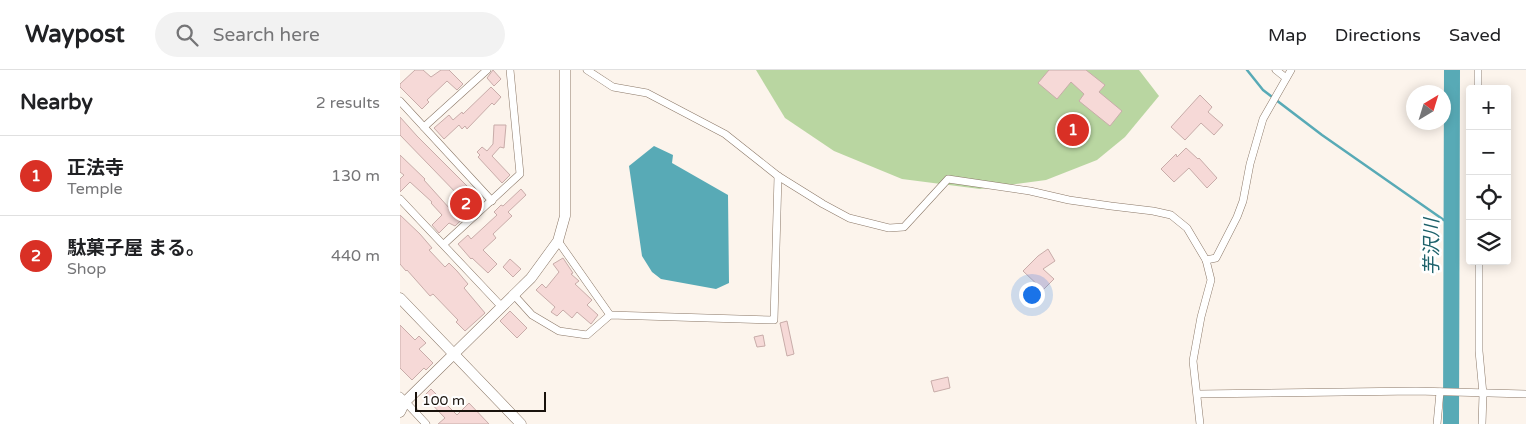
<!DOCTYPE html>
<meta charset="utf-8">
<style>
:root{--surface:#fff;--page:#f2f2f2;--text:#202124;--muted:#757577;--line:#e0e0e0;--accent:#d93025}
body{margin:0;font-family:"Varela Round","Noto Sans JP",sans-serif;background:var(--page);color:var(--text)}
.controls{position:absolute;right:15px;top:15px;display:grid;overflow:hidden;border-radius:5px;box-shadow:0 2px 12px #0003}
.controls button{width:45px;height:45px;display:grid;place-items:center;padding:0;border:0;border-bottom:1px solid var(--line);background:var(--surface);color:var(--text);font:25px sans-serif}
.compass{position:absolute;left:1006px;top:15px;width:45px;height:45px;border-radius:50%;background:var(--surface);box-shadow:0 2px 12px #0003;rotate:38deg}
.scale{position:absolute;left:15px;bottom:12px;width:131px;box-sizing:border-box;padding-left:5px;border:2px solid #19120c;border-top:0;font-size:14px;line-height:18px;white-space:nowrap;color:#19120c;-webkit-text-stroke:4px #fff;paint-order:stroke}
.you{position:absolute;left:631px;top:224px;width:18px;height:18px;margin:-12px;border:4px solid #fff;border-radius:50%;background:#1a73e8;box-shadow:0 0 0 8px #1a73e833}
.badge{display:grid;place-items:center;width:32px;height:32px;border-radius:50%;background:var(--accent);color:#fff;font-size:16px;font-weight:700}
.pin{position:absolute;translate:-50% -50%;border:2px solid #fff;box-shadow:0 1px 5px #0006}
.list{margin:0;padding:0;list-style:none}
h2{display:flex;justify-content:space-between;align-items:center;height:65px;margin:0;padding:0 20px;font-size:21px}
h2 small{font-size:16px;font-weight:400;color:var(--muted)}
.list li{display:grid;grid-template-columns:32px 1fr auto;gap:15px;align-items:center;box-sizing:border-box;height:80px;padding:0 20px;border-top:1px solid var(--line)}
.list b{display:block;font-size:19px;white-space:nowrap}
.list p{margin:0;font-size:16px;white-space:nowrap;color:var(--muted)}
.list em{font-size:16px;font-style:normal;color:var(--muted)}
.icon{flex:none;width:28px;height:28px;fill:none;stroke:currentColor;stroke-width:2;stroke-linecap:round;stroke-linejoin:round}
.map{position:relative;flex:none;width:1126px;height:354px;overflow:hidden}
header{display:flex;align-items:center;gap:30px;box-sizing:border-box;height:70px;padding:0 25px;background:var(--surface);border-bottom:1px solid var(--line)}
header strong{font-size:24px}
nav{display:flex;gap:28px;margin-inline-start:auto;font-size:18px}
.search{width:350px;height:45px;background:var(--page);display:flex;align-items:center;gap:12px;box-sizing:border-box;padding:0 18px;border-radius:28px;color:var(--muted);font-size:19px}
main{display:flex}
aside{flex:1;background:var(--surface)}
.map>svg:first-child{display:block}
</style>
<header>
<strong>Waypost</strong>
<div class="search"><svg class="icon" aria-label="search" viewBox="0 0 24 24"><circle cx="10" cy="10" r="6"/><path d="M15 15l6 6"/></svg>Search here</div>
<nav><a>Map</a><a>Directions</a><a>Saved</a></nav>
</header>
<main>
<aside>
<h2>Nearby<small>2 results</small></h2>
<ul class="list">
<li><span class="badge">1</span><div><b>正法寺</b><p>Temple</p></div><em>130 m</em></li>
<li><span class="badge">2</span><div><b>駄菓子屋 まる。</b><p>Shop</p></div><em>440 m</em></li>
</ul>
</aside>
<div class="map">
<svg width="1126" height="354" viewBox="0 0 1126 354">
<rect width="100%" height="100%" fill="#fcf4ec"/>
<polygon fill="#b9d6a1" points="356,0 739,0 759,26 725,67 697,90 646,110 580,119 502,109 434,81 385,48"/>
<polygon fill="#58aab6" points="254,76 273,85 272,93 328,125 329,213 316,219 261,209 252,202 242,186 229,96"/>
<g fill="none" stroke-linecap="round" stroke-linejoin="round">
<polyline stroke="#58aab6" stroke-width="2.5" points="847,0 863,20 922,65 1051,155"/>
<polyline stroke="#58aab6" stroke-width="16" points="1051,354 1052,0"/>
</g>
<g fill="#f6d9d7" stroke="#c8aca9">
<polygon points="15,0 23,0 31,7 41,0 49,0 63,14 57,20 47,11 27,30 29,32 22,39 0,17 0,14"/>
<polygon points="93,0 101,9 94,16 87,8"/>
<polygon points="649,0 686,0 705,15 699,22 722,41 710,56 679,31 684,24 671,12 657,29 638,13"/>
<polygon points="91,17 101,27 94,35 92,33 67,59 65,56 62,59 59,55 44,69 34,58 49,45 53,50 62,42 63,44"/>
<polygon points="800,25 812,37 808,42 823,55 814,65 801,53 785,70 771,57"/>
<polygon points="0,47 17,66 79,128 76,131 78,134 55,156 49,153 39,163 32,155 42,145 31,133 32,132 10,112 0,122 0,109 4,105 0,102 0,85 25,109 24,110 50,139 61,128 0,65"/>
<polygon points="94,55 106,55 104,78 100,77 92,86 110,105 102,113 78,87 80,85 77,82 82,77 87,81 93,74"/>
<polygon points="786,78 798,89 799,88 817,108 807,118 789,98 774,112 761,99 776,84 777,87"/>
<polygon points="121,119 126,125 108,142 112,146 93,164 96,168 83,180 97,194 88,203 72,188 71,189 58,174 68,165 71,169 97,145 94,142 101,135 103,136"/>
<polygon points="0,145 20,164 32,178 29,180 45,197 49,193 57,201 68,214 64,218 85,243 65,261 56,252 58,250 33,224 30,226 7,200 6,201 0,194"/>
<polygon points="648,179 655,191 643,199 654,209 643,220 623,201 638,186"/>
<polygon points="163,188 173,203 171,204 179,211 175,214 192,230 187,235 198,245 191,254 177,242 172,248 163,240 157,246 151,242 155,237 136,220 142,214 146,218 159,202 153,194"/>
<polygon points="110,189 121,199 113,207 103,197"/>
<polygon points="110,241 127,258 117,268 100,251"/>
<polygon points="387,251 394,284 387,286 380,253"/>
<polygon points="0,255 15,270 19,266 26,273 19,279 33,293 26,300 24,298 12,310 0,298"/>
<polygon points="363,265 365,276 357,277 354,267"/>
<polygon points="548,307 550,318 534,322 531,311"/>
<polygon points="31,319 57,345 69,333 89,354 38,354 45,348 24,326"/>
</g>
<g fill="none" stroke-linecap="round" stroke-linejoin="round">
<defs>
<g id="street">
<polyline points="187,0 213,17 247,23 325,64 378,106 423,134 449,148 489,158 504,157 548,109 630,121 669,130 711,136 753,141 771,145 787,158 806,190 811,210 801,247 793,291 800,354"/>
<polyline points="876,0 886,8"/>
<polyline points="1078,0 1078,19"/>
<polyline points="0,31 92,131"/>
<polyline points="24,57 87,0"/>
<polyline points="0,129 101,236"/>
<polyline points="158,171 210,245"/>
<polyline points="44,174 120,104 110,0"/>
<polyline points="806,190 816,188 837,147 843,131 850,94 863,49 891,0"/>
<polyline points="1079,191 1079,281 1083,324 1082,354"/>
<polyline points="113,224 132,245 159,261 187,265 210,245 374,250 378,106"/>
<polyline points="798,324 1016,321 1126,324"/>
<polyline points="0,326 26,354"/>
<polyline points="1037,354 1040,322"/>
</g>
<g id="secondary">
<polyline points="0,228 121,354"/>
<polyline points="0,342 5,332 131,208 158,171 165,146 165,0"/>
</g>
</defs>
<use href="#street" stroke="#8b7868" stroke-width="8"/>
<use href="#secondary" stroke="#8b7868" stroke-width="11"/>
<use href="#street" stroke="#fff" stroke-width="7"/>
<use href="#secondary" stroke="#fff" stroke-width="10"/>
</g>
<g text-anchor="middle" stroke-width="5" stroke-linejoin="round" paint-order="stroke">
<g font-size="19" font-style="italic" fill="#1d616a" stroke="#fff">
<text transform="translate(1031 177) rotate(-90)" y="7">芋沢川</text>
</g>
</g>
</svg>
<div class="controls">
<button>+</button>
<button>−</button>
<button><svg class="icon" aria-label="locate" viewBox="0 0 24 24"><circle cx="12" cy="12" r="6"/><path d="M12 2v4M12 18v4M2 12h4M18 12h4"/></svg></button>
<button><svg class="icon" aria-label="layers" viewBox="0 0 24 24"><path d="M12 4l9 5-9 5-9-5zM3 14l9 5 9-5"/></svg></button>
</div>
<svg class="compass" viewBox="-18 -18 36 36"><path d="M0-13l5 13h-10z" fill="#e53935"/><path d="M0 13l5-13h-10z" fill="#757577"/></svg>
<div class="scale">100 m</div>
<div class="you"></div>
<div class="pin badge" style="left:673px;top:60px">1</div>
<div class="pin badge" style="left:66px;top:134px">2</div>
</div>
</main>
